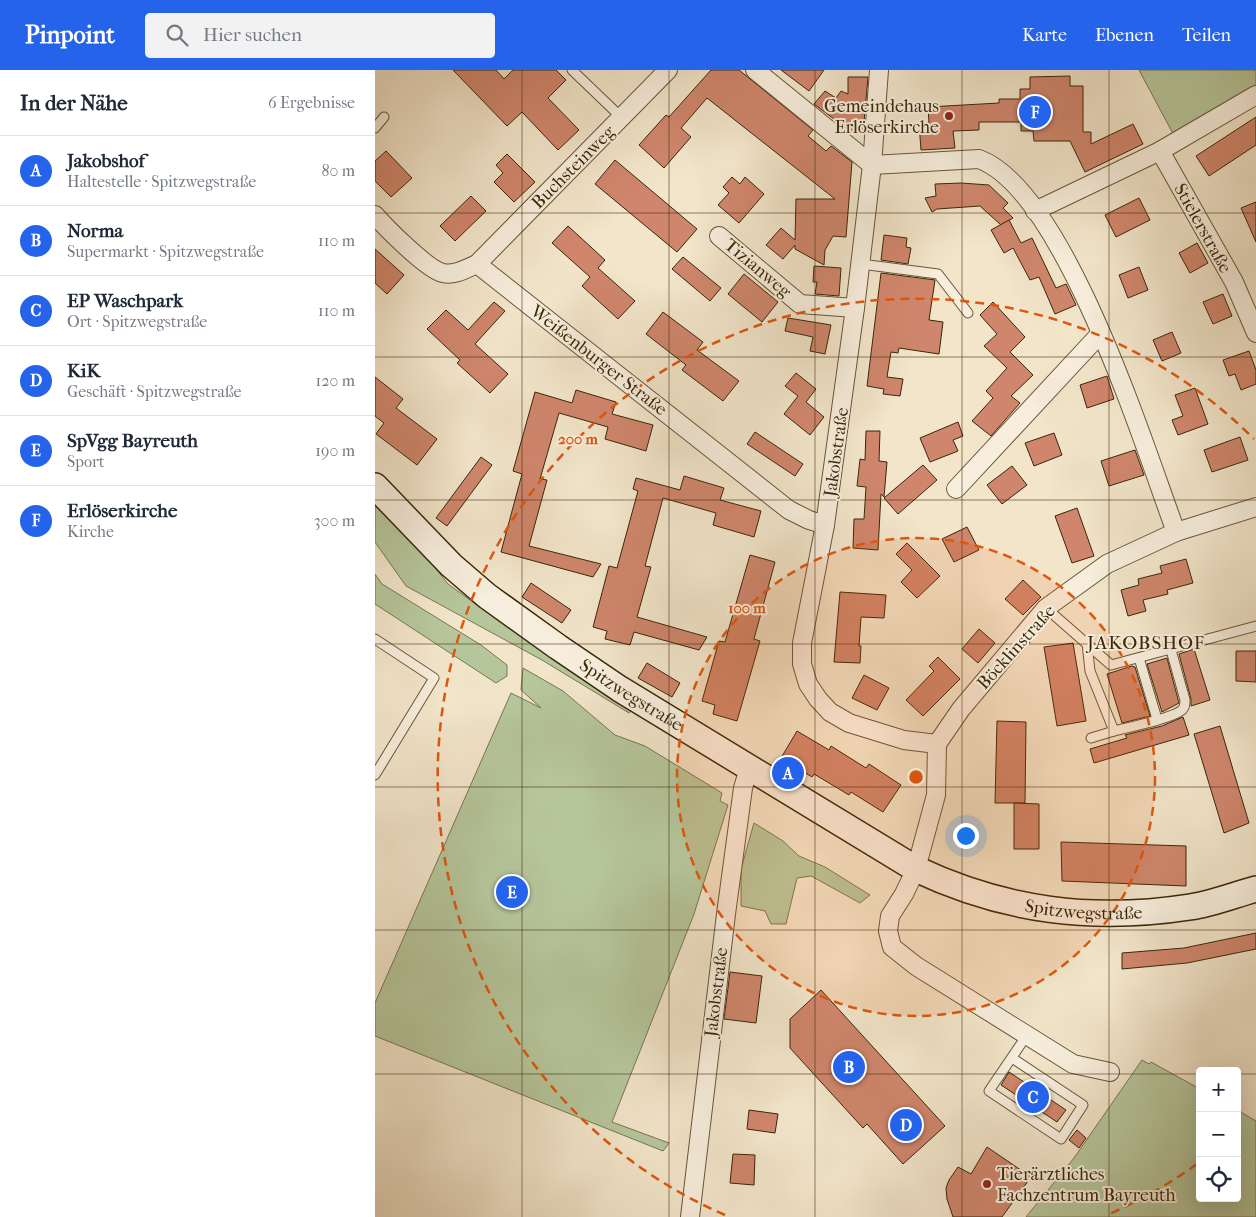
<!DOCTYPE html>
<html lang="de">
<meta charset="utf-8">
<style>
:root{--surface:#fff;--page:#f2f2f3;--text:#1f2937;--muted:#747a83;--line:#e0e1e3;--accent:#2563eb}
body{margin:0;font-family:"IM FELL French Canon",serif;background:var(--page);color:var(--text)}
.controls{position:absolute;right:15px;bottom:15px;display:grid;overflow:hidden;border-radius:5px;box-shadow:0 5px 20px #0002}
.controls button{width:45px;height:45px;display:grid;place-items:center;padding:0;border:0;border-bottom:1px solid var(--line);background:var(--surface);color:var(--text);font:25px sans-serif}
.you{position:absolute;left:590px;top:765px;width:18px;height:18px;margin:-12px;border:4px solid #fff;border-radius:50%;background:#1a73e8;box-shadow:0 0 0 8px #1a73e833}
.badge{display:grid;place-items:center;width:32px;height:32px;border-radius:50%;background:var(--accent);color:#fff;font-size:16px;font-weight:700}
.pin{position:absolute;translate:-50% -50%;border:2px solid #fff;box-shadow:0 1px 5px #0006}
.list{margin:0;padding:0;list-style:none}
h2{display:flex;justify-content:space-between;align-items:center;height:65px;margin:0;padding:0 20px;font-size:21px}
h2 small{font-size:16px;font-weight:400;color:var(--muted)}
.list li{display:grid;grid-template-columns:32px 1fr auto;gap:15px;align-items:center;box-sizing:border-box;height:70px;padding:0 20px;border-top:1px solid var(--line)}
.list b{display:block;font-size:19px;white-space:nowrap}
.list p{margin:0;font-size:16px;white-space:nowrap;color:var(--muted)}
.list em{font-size:16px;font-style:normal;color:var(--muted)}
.icon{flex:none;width:28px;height:28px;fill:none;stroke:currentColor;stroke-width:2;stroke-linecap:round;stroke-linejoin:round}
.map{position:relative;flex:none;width:881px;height:1147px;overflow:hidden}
header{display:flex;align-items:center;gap:30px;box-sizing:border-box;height:70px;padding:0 25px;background:var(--accent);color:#fff}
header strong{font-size:24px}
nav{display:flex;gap:28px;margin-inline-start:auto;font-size:18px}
.search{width:350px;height:45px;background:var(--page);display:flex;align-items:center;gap:12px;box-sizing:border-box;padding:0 18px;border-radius:5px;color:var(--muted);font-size:19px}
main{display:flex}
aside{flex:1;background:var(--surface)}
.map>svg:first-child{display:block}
</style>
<header>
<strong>Pinpoint</strong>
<div class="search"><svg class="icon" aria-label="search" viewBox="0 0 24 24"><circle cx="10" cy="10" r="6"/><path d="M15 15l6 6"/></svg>Hier suchen</div>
<nav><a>Karte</a><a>Ebenen</a><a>Teilen</a></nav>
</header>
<main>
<aside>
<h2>In der Nähe<small>6 Ergebnisse</small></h2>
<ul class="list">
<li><span class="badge">A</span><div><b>Jakobshof</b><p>Haltestelle · Spitzwegstraße</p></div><em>80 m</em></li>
<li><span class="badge">B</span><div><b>Norma</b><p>Supermarkt · Spitzwegstraße</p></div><em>110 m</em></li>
<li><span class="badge">C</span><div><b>EP Waschpark</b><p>Ort · Spitzwegstraße</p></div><em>110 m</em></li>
<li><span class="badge">D</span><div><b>KiK</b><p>Geschäft · Spitzwegstraße</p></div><em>120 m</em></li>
<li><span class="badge">E</span><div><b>SpVgg Bayreuth</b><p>Sport</p></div><em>190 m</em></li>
<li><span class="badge">F</span><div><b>Erlöserkirche</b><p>Kirche</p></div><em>300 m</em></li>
</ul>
</aside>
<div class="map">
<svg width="881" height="1147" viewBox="0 0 881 1147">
<rect width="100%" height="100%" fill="#f2e5ca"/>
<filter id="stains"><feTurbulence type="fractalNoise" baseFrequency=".004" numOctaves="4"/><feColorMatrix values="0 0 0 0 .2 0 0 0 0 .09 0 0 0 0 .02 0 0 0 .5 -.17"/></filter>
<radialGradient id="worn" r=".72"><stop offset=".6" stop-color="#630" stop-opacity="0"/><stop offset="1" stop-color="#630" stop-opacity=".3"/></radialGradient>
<g fill="#b6c69b" stroke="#787651">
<polygon points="764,0 881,0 881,19 803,73"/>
<polygon points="0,432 40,472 73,514 124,551 258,639 254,643 167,590 31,516 0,472"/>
<polygon points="0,504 7,514 106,575 132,595 132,606 121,613 0,534"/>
<polygon points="148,598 188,621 240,665 270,676 347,723 345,731 353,735 319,844 237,1052 294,1073 288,1081 0,966 0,933 136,623 166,638 146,620"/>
<polygon points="379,753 408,771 424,786 450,797 495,825 485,833 436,806 422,808 411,854 396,854 390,841 366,836 366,799"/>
<polygon points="767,990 774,994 776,992 825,1019 825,1128 862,1128 862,1040 881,1051 881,1147 651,1147 699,1088"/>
</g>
<g fill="#cf866c" stroke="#3a2607">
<polygon points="78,0 121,0 129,9 138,0 181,0 191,10 173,28 204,60 183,80 147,42 132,56"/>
<polygon points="336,0 364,0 438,60 433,66 451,81 456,76 477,92 471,167 458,166 450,180 449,195 420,179 420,175 408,189 391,175 406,158 420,170 421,129 460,129 332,28 306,58 316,67 289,98 264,75 291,45 294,47"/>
<polygon points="406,0 449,0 434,21"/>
<polygon points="695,6 695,16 708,16 708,62 716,62 716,74 758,54 768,74 710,102 695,71 659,71 658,61 646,61 646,52 604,52 604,60 578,61 580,78 546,80 544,54 554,53 553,37 624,33 624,29 645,29 645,19 655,19 655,7"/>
<polygon points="473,7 493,7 488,63 482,64 475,61 439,34 450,21 461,28 466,21 473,24"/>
<polygon points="881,47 881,75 834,106 821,86"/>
<polygon points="11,81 37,108 16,127 0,111 0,91"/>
<polygon points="132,84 160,112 139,132 119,112 128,103 121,95"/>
<polygon points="240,90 322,159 302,182 220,114"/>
<polygon points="357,107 365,114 370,107 389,124 364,153 343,135 354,123 348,117"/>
<polygon points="586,113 614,115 633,133 628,138 638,148 626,155 605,136 562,139 557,142 550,128 561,126 560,114"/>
<polygon points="96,126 111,141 80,171 65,156"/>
<polygon points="764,128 775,150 741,167 730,145"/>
<polygon points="881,132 881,172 866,138"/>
<polygon points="634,150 646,173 657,168 681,218 691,214 701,235 680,244 664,207 655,210 638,178 629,183 616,160"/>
<polygon points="193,156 230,190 223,198 260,231 243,249 207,216 215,207 177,173"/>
<polygon points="509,165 532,168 531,177 536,178 533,194 506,190"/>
<polygon points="822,173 833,193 815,203 804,183"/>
<polygon points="0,179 29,205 12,224 0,213"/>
<polygon points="308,187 346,218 335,231 297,199"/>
<polygon points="439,196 466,198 464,226 440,224 442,212 438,212"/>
<polygon points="764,197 773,220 753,228 744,205"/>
<polygon points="506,203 560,210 554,250 568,252 564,284 524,278 523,283 516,282 512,307 528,309 525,326 508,324 509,319 492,316"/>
<polygon points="369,204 403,232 387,252 353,224"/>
<polygon points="848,224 857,246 838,254 828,232"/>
<polygon points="119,232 130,241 100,274 133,304 115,323 82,293 85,290 52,259 71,240 93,260"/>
<polygon points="618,232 650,267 635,282 658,305 636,326 645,333 616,366 597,351 618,328 611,321 632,298 609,276 622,264 605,245"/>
<polygon points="288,242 328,272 322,280 364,311 348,331 307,300 311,295 271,264"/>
<polygon points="413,248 456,255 450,284 435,281 438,267 410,261"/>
<polygon points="797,262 806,283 787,291 778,270"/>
<polygon points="874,281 881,300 881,314 866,320 860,304 854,306 848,290"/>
<polygon points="421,303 441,319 431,332 449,347 435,365 409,344 423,326 410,316"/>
<polygon points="732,306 739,329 712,338 705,315"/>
<polygon points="0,307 28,329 21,338 62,369 42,395 1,364 9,353 0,346"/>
<polygon points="820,318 833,354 803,365 797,350 808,346 800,325"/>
<polygon points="201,320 241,332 237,344 278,355 271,381 230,369 233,357 184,343 165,409 172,410 154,476 226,494 218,507 126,482 147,404 138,401 160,322 197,333"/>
<polygon points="583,352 588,366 578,370 583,381 555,392 545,368"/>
<polygon points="491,361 505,361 504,391 512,392 509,427 506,424 503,480 478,478 479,449 489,449 491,417 482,416 485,389 490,390"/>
<polygon points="380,362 428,394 420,406 372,374"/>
<polygon points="679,363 687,385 659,396 650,373"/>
<polygon points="865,367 873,390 837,402 829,380"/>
<polygon points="760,380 769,405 734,416 726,391"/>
<polygon points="106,387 117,395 72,456 61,448"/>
<polygon points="548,395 562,410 523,444 509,428"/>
<polygon points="637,396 652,415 627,434 612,415"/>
<polygon points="309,406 349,418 345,430 386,441 379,467 338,455 341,443 288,428 270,496 276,497 262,547 332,567 324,580 259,562 255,575 230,569 232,561 218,557 234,496 242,498 263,421 258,419 261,408 305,420"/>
<polygon points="702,438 719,486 697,493 680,446"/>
<polygon points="592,457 604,480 579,492 567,469"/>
<polygon points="532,473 565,506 542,528 526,512 537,500 521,484"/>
<polygon points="375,485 400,492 379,569 385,571 362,651 338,644 340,635 327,631 344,571 350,572"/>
<polygon points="811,489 818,513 792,520 793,524 768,530 771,541 753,546 746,520 764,515 763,509 787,503 785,496"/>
<polygon points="648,510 666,527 648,545 630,529"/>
<polygon points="156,513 196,540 187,553 147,527"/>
<polygon points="465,522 511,525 509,548 486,547 484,576 486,576 485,593 459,592"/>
<polygon points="604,559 620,573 603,593 587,579"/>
<polygon points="698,573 711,651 682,656 669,577"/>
<polygon points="819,579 835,630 816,636 816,629 804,584"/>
<polygon points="861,581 881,581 881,612 861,611"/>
<polygon points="563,587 585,609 548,646 531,630 559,601 554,596"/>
<polygon points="792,588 804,633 787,642 772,594"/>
<polygon points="272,593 305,613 297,627 263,608"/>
<polygon points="757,596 760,597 775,646 747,653 732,604"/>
<polygon points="489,605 514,618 502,640 477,628"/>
<polygon points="808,647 814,665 719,693 715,679 752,668 750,665 787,656"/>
<polygon points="622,651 651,652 650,733 620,733"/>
<polygon points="845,656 874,753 849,763 819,664"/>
<polygon points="422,661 454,680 456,676 491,698 494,694 526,715 508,742 476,722 474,725 439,704 437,707 406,688"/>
<polygon points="639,733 664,734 664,779 639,779"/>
<polygon points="686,772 811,776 811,816 687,811"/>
<polygon points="881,863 881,879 812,893 747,899 747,883 809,878"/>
<polygon points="355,902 387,906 381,953 349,949"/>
<polygon points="446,920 570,1056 528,1094 492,1054 488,1058 415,978 415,949"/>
<polygon points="634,1002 691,1040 682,1052 626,1015"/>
<polygon points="374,1040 403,1044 400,1063 372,1059"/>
<polygon points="702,1060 711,1068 704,1078 694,1070"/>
<polygon points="612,1077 656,1107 627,1147 578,1147 572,1129 571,1118 574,1110 583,1097 596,1104"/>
<polygon points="358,1084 380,1085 379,1115 355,1113"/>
</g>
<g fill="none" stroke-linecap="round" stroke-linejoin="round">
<defs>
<g id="lane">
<polyline points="197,0 247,48"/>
<polyline points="0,58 9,47"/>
<polyline points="486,194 563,204 593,243"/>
<polyline points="671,538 736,595 881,556"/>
<polyline points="0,569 59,608 0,705"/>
<path d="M 712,573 L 715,601 L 739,661 C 754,657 796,649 807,640 C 810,637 810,634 810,630 L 796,580"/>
<polyline points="764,588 782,649"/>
<polyline points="716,668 739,661"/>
<polyline points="637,988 708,1035 686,1069 614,1021 652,965"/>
</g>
<g id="street">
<path d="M 380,0 L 497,95 L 604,89 C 690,121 769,376 801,462"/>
<polyline points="504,0 497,95 480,238 450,455 427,573 427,594 433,614 443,629 455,642 474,653 529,670 562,674"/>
<polyline points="785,81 859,212 881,263"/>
<polyline points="660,141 785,81 881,25"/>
<path d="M 0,145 C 11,158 53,200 68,203 C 80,206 92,198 102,194 L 293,0"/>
<polyline points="344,166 425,234 480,238"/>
<polyline points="102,194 414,440 434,450 450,455"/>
<polyline points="581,419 726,263"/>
<polyline points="735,1002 698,994 541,896 517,877 513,861 515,846 529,824 541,799 561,725 562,674 586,639 671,538 732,494 801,462 881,437"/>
<polyline points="315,1147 351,844 368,718 374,698"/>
</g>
<g id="secondary">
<path id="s1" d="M 0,416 L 76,495 L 112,526 L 183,577 L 245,619 L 541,799 C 630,841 718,852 815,837 C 837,834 859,825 881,819"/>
</g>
</defs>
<use href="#lane" stroke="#685638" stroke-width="11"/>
<use href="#street" stroke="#685638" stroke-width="20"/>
<use href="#secondary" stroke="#3a2607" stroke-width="28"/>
<use href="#lane" stroke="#f7eedd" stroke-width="9"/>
<use href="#street" stroke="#f7eedd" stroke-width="18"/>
<use href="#secondary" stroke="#f7eedd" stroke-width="25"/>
</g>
<path fill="none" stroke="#3a2607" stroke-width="1" stroke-opacity="0.55" d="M 147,0 L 147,1147M 294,0 L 294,1147M 440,0 L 440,1147M 587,0 L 587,1147M 734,0 L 734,1147M 0,143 L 881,143M 0,287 L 881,287M 0,430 L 881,430M 0,574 L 881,574M 0,717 L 881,717M 0,860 L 881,860M 0,1004 L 825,1004M 862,1004 L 881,1004"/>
<circle cx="541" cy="707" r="239" fill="#df560c" fill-opacity=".12"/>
<g fill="none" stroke="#df560c" stroke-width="2.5" stroke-dasharray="9 6">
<circle cx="541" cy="707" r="239"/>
<path d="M822 1094A478 478 0 0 1 732 1145M350 1145A478 478 0 1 1 879 369"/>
</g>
<g fill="#8f2418" stroke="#f7eedd" stroke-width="2">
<circle cx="574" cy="46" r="5"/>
<circle cx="612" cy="1114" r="5"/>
</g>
<g text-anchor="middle" stroke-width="4" stroke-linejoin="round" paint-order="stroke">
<g font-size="18" fill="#3a2607" stroke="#f7eedd" text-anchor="end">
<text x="564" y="42">Gemeindehaus<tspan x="564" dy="21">Erlöserkirche</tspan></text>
<text x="622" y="1110" text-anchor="start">Tierärztliches<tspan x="622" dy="21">Fachzentrum Bayreuth</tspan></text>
</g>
<g font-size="18" fill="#3a2607" stroke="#f7eedd">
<text transform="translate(198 97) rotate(-45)" y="6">Buchsteinweg</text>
<text transform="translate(828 158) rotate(61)" y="6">Stielerstraße</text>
<text transform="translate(383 198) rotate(40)" y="6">Tizianweg</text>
<text transform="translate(224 290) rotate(38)" y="6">Weißenburger Straße</text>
<text transform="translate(461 382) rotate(-82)" y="6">Jakobstraße</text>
<text transform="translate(641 577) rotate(-48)" y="6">Böcklinstraße</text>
<text dy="6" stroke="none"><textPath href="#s1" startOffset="332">Spitzwegstraße</textPath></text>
<text dy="6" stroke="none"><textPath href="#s1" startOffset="840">Spitzwegstraße</textPath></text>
<text transform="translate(341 922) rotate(-83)" y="6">Jakobstraße</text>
</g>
<g font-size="19" letter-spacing="1" fill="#3a2607" stroke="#f7eedd">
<text x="771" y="579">JAKOBSHOF</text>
</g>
</g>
<circle cx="541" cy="707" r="8" fill="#df560c" stroke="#f7eedd" stroke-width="2.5"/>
<g font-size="15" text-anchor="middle" font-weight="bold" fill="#df560c" stroke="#f7eedd" stroke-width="4" stroke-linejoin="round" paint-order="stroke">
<text x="203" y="374">200 m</text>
<text x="372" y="543">100 m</text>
</g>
<rect width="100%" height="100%" filter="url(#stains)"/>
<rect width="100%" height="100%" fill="url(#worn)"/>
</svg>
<div class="controls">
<button>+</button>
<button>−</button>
<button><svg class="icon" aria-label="locate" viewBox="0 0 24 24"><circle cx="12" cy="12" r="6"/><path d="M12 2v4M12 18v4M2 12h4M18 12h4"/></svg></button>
</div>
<div class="you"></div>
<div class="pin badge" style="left:413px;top:703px">A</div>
<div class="pin badge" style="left:474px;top:997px">B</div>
<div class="pin badge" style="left:658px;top:1027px">C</div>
<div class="pin badge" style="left:531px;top:1055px">D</div>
<div class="pin badge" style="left:137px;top:822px">E</div>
<div class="pin badge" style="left:660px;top:42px">F</div>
</div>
</main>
